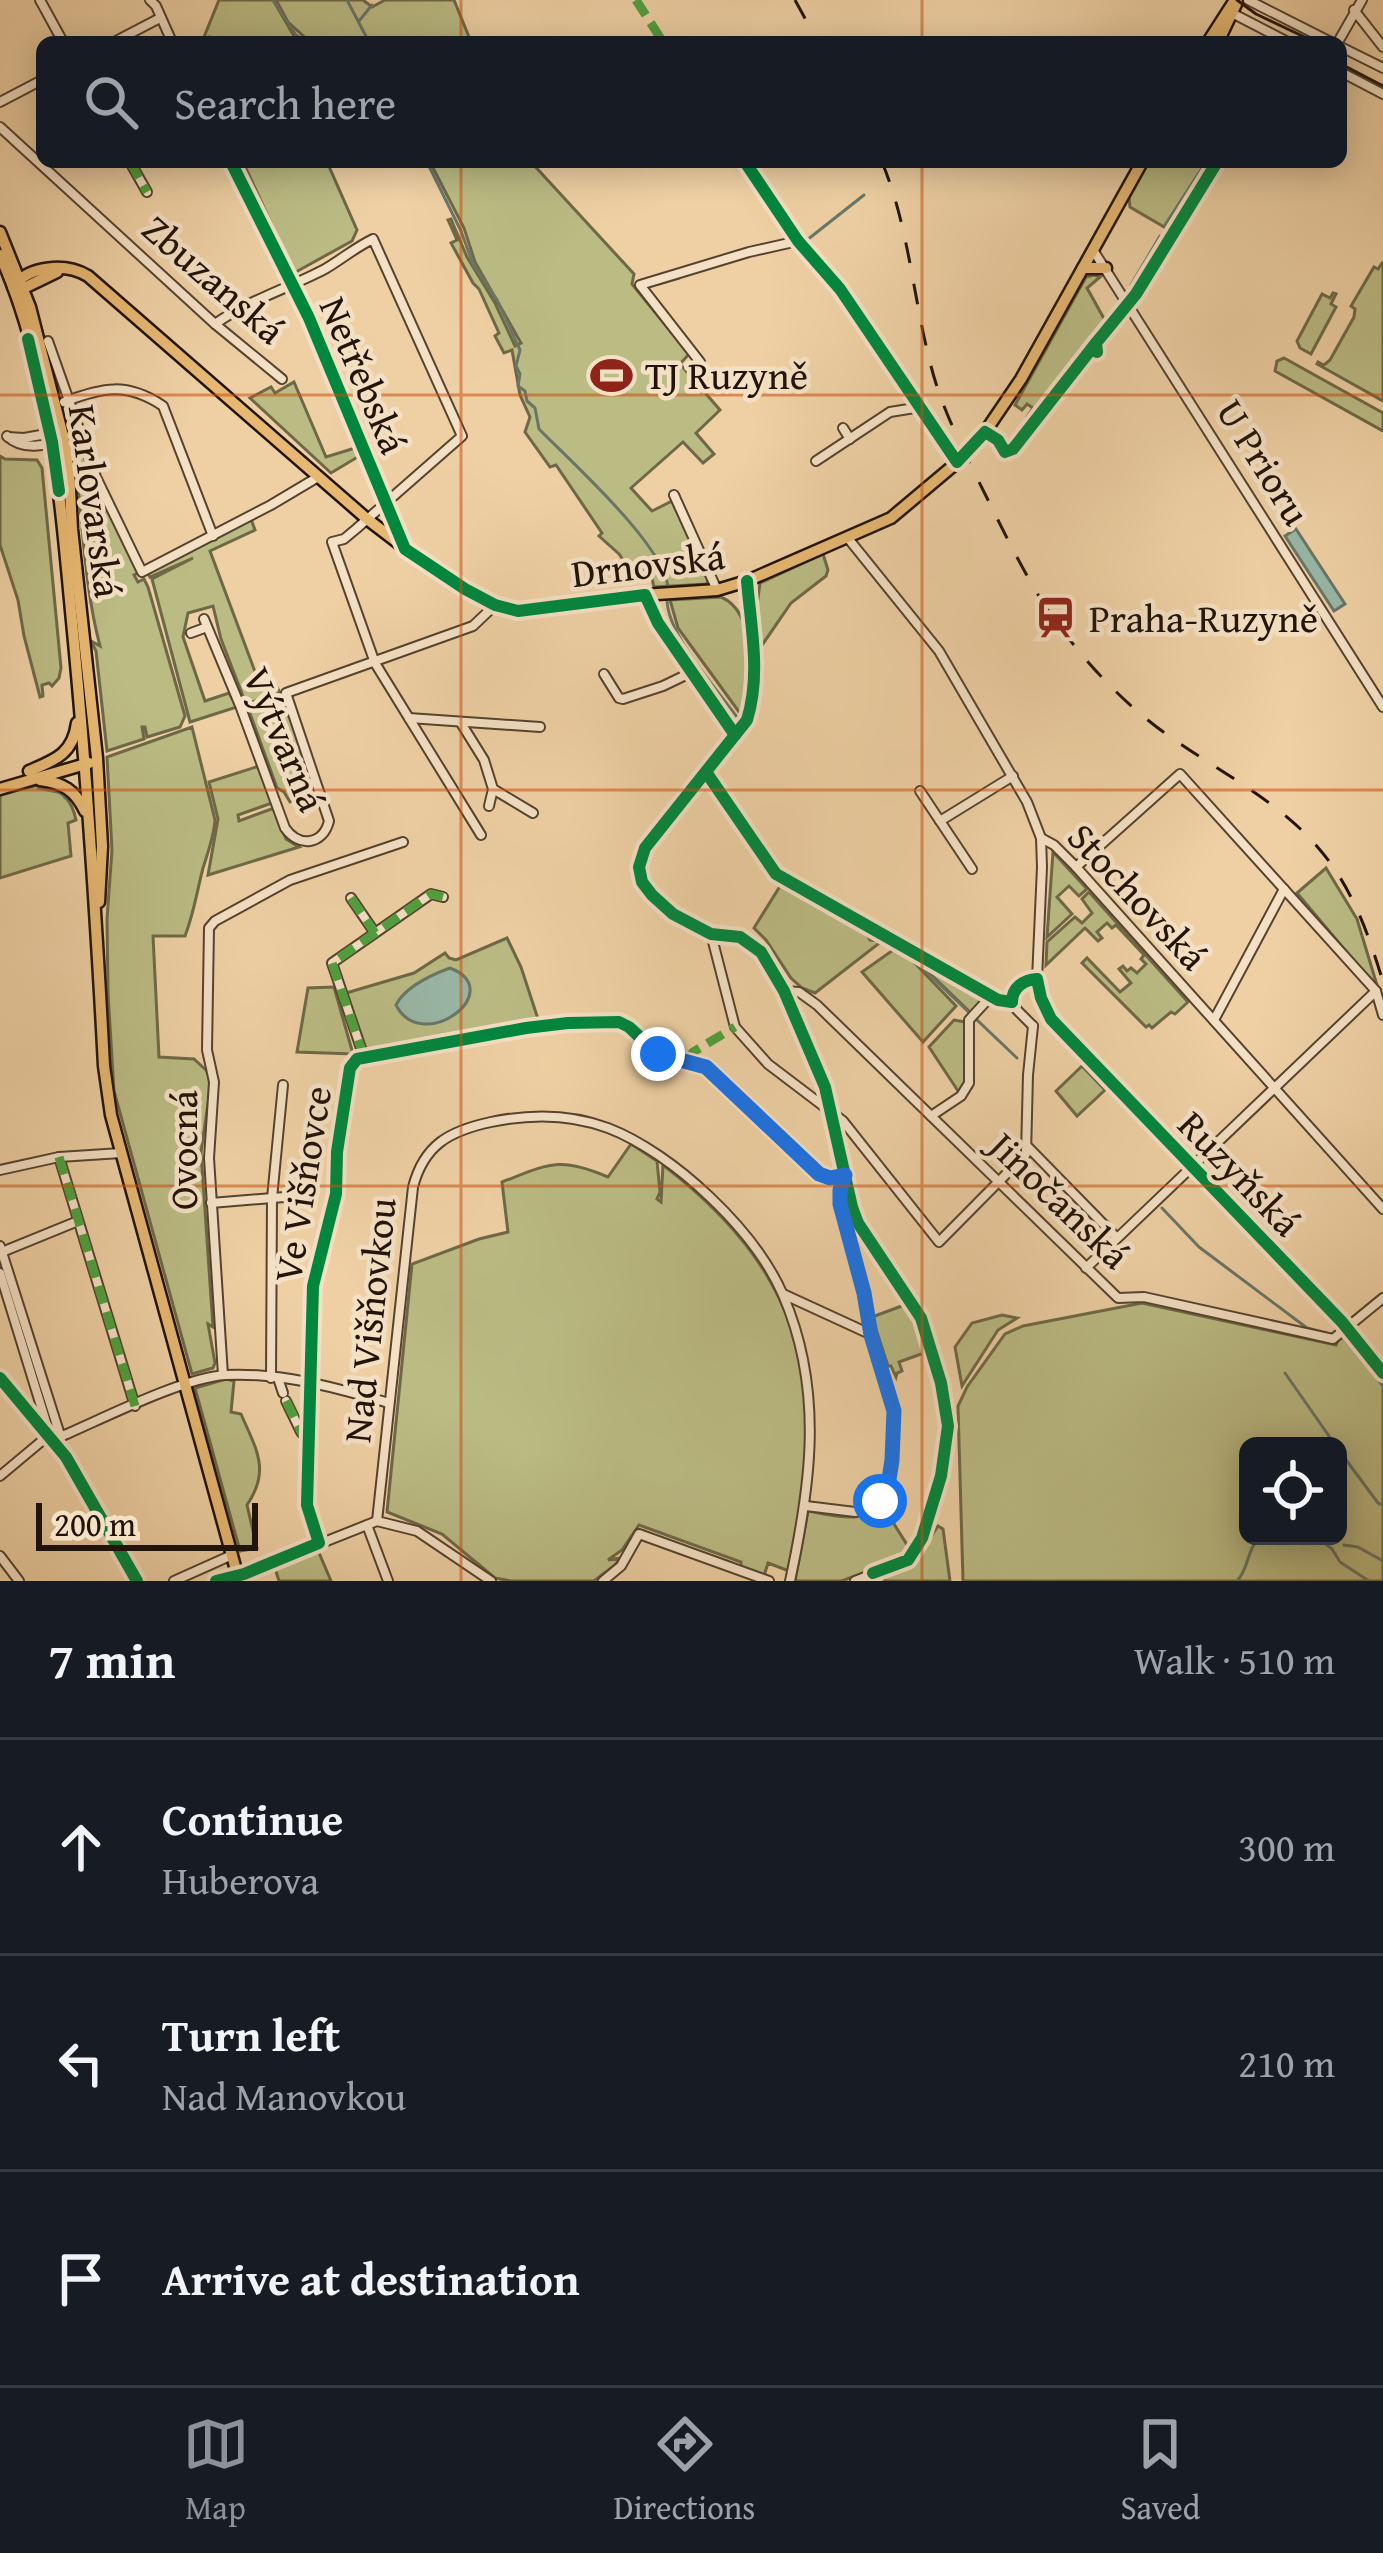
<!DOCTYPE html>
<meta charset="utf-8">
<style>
:root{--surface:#171b24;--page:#20242c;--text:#f1f3f6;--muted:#9ea1a6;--line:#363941;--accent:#8c9099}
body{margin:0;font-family:"Gentium Book Plus",serif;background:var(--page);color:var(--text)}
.controls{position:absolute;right:36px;bottom:36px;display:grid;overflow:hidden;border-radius:18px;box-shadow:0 6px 30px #0003}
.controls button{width:108px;height:108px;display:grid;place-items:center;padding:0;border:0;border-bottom:3px solid var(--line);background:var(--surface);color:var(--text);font:60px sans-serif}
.scale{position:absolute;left:36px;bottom:30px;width:222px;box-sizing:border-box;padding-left:12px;border:6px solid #221408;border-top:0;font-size:33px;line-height:42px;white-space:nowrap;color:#221408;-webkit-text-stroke:9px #f4e0c4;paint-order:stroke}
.stop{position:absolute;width:36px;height:36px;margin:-27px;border:9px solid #1a73e8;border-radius:50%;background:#fff}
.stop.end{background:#1a73e8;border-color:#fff;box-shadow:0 3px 12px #0008}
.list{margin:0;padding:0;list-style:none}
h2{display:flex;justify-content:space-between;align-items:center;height:156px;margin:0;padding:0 48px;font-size:51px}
h2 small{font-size:39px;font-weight:400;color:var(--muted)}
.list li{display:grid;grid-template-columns:78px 1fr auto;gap:36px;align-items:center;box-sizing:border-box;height:216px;padding:0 48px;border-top:3px solid var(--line)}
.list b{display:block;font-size:45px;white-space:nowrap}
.list p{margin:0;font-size:39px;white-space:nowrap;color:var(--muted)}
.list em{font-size:39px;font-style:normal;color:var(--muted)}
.icon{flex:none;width:66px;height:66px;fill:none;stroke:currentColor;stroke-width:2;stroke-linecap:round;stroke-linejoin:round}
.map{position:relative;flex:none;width:1383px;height:1581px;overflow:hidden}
.search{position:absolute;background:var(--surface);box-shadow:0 6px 30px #0003;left:36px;right:36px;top:36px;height:132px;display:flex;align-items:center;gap:30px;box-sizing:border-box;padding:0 42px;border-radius:18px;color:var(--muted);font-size:45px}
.sheet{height:804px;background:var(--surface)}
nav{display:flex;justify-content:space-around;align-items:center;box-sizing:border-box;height:168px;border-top:3px solid var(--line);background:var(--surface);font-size:33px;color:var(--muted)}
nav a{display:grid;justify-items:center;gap:6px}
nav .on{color:var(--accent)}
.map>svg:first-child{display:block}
</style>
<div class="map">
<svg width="1383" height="1581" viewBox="0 0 1383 1581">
<rect width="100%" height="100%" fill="#eed0a4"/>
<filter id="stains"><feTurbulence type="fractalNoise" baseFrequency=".00167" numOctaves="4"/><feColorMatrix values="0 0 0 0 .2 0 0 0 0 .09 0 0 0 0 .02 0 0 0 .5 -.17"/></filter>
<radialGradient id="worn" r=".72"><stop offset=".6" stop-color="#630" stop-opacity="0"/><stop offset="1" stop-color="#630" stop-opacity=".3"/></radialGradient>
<g fill="#bbbb84" stroke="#6e6846" stroke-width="3" fill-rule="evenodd">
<polygon points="219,0 273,0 294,36 302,42 208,42 211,40 209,37 202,42"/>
<polygon points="276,0 363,0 372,7 385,0 454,0 471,42 310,42 288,22"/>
<polygon points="243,162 327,162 357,230 352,241 294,273"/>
<polygon points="430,162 531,162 634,274 632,284 689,354 680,364 720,410 696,433 714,454 703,463 683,442 631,488 652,511 672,501 708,578 707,584 654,587 649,566 634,576 619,554 599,536 602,533 556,465 550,467 525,432 530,417 520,395 512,350 504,353 495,336 499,333 479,289 473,283 451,243 457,240 448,220 451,219 467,257 495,303 515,346 521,343 475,262 464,228"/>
<polygon points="1148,162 1214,162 1171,231 1130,207 1129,197"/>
<polygon points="1382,263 1383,264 1383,401 1317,364 1318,362 1324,365 1330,360 1354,317 1355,309 1351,306 1374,267 1378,269"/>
<polygon points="1094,275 1100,277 1087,288 1107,324 1033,424 1027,417 1033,408 1027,404 1022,410 1015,405 1086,277"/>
<polygon points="1333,293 1336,294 1331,304 1336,307 1311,354 1300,348 1297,341 1322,294 1330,298"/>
<polygon points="1284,358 1383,413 1383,431 1275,371 1277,361"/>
<polygon points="294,382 326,457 355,448 361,455 331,473 250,398 271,387 275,393"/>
<path d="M 66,406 L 93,478 L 138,573 L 134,575 L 138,582 L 144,579 L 148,587 L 185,716 L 180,727 L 147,737 L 145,727 L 142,727 L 144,739 L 107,751 L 96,651 L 91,641 L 100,646 C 80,571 83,485 66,406 Z"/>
<polygon points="0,456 5,459 37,460 42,468 61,668 59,678 52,686 49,683 42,685 43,696 40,697 24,636 18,600 0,545"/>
<polygon points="251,519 255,530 210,551 260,685 274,681 280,693 246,704 221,639 213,606 188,613 183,637 205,701 229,693 237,707 190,722 152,579 193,558 150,577 147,572"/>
<polygon points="823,554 828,570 826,576 791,603 756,654 755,621 760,583"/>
<path d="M 721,597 C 760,614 748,682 742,716 L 678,628 L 670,600 Z"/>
<polygon points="283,696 317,791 290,802 284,792 277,788 248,708"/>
<path d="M 192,727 L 215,820 C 214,836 208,852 203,868 C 197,891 194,913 185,936 L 153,936 L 159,1057 L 194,1059 L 207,1071 L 211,1083 L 201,1152 L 213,1327 L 208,1324 L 215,1363 L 213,1368 L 192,1374 L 114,1091 L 108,993 L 107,919 L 112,850 L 107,757 Z"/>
<polygon points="259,766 272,803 238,815 239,821 274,808 286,839 299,847 208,875 218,819 209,782"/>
<path d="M 38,785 C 60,790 71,796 76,820 L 68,823 L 71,856 L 0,878 L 0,794 Z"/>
<polygon points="1053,852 1087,889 1079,896 1069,886 1057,897 1072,914 1047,937"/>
<polygon points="1326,868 1357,919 1383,1005 1377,988 1297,893"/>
<polygon points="782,883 864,929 870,940 882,941 815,993 802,988 791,978 766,940 754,928"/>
<polygon points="1089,892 1188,1002 1175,1014 1171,1012 1152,1028 1149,1025 1146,1027 1082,963 1087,958 1120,992 1131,983 1119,969 1123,966 1127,971 1131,968 1137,973 1146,964 1141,959 1144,955 1116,925 1112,928 1107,923 1097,932 1102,938 1098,941 1085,928 1046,965 1047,942 1075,917 1082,923 1092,913 1082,899"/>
<polygon points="507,938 521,967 539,1022 365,1052 346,993 414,973 445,953 449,958 456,960"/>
<polygon points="896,948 906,954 956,1006 923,1042 862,972"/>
<polygon points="918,958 985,996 971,1013 916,960"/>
<polygon points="334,987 353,1054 297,1052 308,988"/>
<polygon points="954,1020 965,1022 966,1086 960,1094 929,1047"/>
<polygon points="1082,1066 1105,1090 1077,1116 1056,1091"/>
<path d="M 631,1144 L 657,1161 L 660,1192 L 657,1199 L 661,1202 L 663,1165 C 751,1232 805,1309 809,1423 C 811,1472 799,1522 789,1571 L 768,1563 L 764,1576 L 741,1568 L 741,1562 L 639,1525 L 622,1550 L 608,1560 L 620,1558 L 615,1565 L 594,1581 L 511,1581 L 495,1578 L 442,1534 L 387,1512 L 412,1264 L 479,1239 L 508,1232 L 502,1182 C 549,1164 559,1156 608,1177 Z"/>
<path d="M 1142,1303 L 1336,1345 L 1341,1334 L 1348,1335 L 1383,1378 L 1383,1581 L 963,1581 L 958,1406 L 967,1387 L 1005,1334 L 1023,1326 ZM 1248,1446 L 1338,1446 L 1338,1536 L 1248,1536 Z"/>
<polygon points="907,1304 924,1353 899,1362 902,1371 897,1373 896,1377 891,1366 888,1366 872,1317"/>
<polygon points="1002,1315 1017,1318 998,1330 962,1386 955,1347 972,1323"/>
<path d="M 226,1379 L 234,1381 L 231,1412 L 241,1414 C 256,1449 271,1470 247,1505 L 257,1548 L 240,1551 L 195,1388 Z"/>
<path d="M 893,1499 L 894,1524 L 911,1551 L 902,1558 L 842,1581 L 795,1581 L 808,1511 C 840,1517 867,1525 893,1499 Z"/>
<polygon points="938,1526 943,1529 950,1581 884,1581 885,1575 912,1565"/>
<polygon points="317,1548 331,1581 279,1581 274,1565"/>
</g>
<g fill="#99b7a6" stroke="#697667" stroke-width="3">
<polygon points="1296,529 1345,604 1334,611 1285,536"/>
<path d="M 450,968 C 509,991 422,1056 396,1005 C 405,987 431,975 450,968 Z"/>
</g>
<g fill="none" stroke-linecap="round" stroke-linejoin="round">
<g stroke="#697667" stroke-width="3">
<polyline points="273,0 296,35 307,42"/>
<polyline points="347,0 369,42"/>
<polyline points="359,21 372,5"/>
<path d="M 427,162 L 461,231 L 473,264 L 497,300 L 520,350 L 516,366 L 520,374 L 518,386 L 525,391 L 527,401 L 535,408 L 539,429 C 569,460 669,549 668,590"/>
<polyline points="1165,225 1206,162"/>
<polyline points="807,240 864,195"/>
<polyline points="658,284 679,278"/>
<polyline points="1131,285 1160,236"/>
<polyline points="1031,418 1080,352"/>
<path d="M 667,600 C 668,636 717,689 739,720"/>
<polyline points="38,788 62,793 65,798"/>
<polyline points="915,961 1017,1058"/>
<polyline points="1162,1208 1199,1247 1307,1328 1343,1337 1383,1386"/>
<polyline points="1285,1373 1336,1446"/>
<polyline points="1338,1449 1378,1503 1383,1505"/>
<polyline points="1344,1545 1358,1547 1383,1561"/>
<path d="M 1237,1581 C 1248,1570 1247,1552 1257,1540 L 1311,1537 L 1322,1541 L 1332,1549 L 1340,1562 L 1369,1581"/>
</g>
<defs>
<g id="minor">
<polyline points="40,0 63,42"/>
<polyline points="150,0 156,6 172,42"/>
<polyline points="1248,0 1331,42"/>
<polyline points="1354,10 1383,47"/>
<polyline points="1228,11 1288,42"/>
<polyline points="114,42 160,18"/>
<polyline points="1338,42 1362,0"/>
<polyline points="1341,47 1383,68"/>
<polyline points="1341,72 1383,94"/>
<polyline points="0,102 42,80"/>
<polyline points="0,127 215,324 282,379"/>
<polyline points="130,162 147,192"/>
<polyline points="231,162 309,318 402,542"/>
<polyline points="1093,250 1383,707"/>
<path d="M 215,324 C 249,300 289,288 325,269 C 342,259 356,247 373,239 L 462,436 L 356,529 L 344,539 L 332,542 L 375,663 L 481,835"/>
<polyline points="48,341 96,477 142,572 271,505 318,477"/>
<polyline points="700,362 640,285 749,252 798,241 840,289 957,462"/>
<path d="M 64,402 C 103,387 127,382 163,406 L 213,536"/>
<polyline points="843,428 850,439"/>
<path d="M 7,436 C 22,450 47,448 63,436"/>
<polyline points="8,437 24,438 52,433"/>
<polyline points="816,461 890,412 921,407"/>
<polyline points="674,495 717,590"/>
<polyline points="847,537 939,651 1027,802 1041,838 1042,867 1037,979 1041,998 1051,1019 1342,1322 1383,1373"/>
<path d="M 747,581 C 751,628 761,675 747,720 L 645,848 L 639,867 L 642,882 L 652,895 L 673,914 L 711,934 L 740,937 L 761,952 L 784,991 L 825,1087 L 852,1207 L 858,1223 L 921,1318 L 941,1383 L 948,1432 L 941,1476 L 922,1538 L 916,1550 L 908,1560 L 855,1581"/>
<polyline points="645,595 658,623 735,735"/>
<path d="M 204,619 L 241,708 L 285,828 C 299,848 323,845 329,821 L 286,693 L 473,626 L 495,605"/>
<polyline points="191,633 207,627"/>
<polyline points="604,674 619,698 623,699 663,686 690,673"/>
<polyline points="409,718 540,727"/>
<polyline points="461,723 484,760 493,789 533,813"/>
<polyline points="920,791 972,869"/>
<polyline points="489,806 493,789"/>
<polyline points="940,821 1013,776"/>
<polyline points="1041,838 1054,845 1076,867 1383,1209"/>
<polyline points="1076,867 1180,774 1376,991 1383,1015"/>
<polyline points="351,898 375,933"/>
<polyline points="711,934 735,1027 768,1064 843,1121 939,1242 1026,1154 1028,1075 1033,1026"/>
<polyline points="784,991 799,992 817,1005 1118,1298 1144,1297 1333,1339 1383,1298"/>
<polyline points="1214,1020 1284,889"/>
<polyline points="1033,1026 1017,1010 1012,996 1020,984 1037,979"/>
<polyline points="364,1057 332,963 431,894 443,897"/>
<polyline points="931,1116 961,1096 969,1083 969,1020 991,996"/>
<polyline points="1027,1146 1117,1238"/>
<polyline points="59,1157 135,1406"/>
<polyline points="0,1170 59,1157 121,1153"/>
<polyline points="211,1203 309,1195"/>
<polyline points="0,1246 61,1438"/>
<polyline points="2,1252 78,1221"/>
<polyline points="1086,1268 1376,991"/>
<polyline points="0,1273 49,1432"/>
<polyline points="783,1294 870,1334"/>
<polyline points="223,1375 209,1158 214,1082 207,1050 209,928 215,921 290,880 403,842"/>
<polyline points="0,1378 66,1457 137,1581"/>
<polyline points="271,1378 272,1198 283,1085"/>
<polyline points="278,1378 283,1393"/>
<polyline points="286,1401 301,1432 306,1437"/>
<path d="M 0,1476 L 49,1435 L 60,1437 C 102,1419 182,1378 225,1375 C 282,1372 336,1388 389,1403"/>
<path d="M 377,1521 L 413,1187 C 424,1145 449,1131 491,1122 C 529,1114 571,1114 608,1128 C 673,1153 755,1230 783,1295 C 824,1390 811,1484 790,1581"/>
<polyline points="367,1525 388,1581"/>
<polyline points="319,1543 307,1505 313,1286 336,1194 337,1152 350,1068 357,1059 364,1057 526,1028 568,1023 619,1022 629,1027 658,1054 706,1067 819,1174 830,1178 845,1175 840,1191 840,1204 864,1293 871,1335 894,1411 892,1460 887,1492 869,1509 855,1512 806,1506"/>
<polyline points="0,1556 19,1581"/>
<polyline points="174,1581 232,1555"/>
<polyline points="216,1581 244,1574 377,1521 417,1531 491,1581"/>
<polyline points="603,1581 621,1566 639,1534 769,1581"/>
</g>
<g id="major">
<polyline points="1208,42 1235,0"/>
<polyline points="1218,42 1237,2"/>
<polyline points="0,232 30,307 63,436 69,470 72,529 97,758 102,846 99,902"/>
<path d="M 0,255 C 49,364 60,493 71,611 C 86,762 96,914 104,1066 L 111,1115 L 239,1581"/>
<polyline points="1083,268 1106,268"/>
<path d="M 13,287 C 29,265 66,263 88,276 L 367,519 L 435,571 L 495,605 L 518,611 L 657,594 L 717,590 L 747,581 L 891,518 L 966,455 L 985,432 L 1021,379 L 1142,162"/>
<polyline points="24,288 57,272"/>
<path d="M 29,771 C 55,760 73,754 77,723"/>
<path d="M 40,780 C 63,783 75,790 85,811"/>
<polyline points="0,789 89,763"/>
</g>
</defs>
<use href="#minor" stroke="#55432f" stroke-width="12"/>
<use href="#major" stroke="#221408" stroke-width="15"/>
<use href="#minor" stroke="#f4e0c4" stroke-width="8"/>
<use href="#major" stroke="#e7b872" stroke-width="10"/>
<g stroke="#221408" stroke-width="3">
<polyline points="1237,0 1256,14 1315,42"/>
<polyline points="1341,64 1383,86"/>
</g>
<g stroke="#221408" stroke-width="3" stroke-dasharray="21 21" stroke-linecap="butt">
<polyline points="795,0 818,42"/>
<path d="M 882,162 C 909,227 913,298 931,366 C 942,410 964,451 984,492 C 1004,532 1024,574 1049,612 C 1082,659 1122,703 1169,736 C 1218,771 1275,799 1315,844 C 1351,884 1368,932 1383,982"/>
</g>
<g stroke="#50a03e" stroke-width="9" stroke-dasharray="18 9" stroke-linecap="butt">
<polyline points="636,0 663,42"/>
<polyline points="130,162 147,192"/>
<polyline points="351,898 375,933"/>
<polyline points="364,1057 332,963 431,894 443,897"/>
<polyline points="688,1061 693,1052 735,1027"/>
<polyline points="59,1157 135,1406"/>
<polyline points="286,1401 303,1435"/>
</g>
<defs>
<g id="cycleway">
<polyline points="231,162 309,318 405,549 465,589 495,605 518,611 645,595 658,623 735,735"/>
<polyline points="745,162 798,241 840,289 957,462 985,432 998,440 1005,452 1013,449 1096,343"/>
<polyline points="28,339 52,442 59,491"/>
<polyline points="1097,352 1096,343 1136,294 1217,162"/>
<path d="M 747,581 C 751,628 761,675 747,720 L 645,848 L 639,867 L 642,882 L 652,895 L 673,914 L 711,934 L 740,937 L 761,952 L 784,991 L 825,1087 L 852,1207 L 858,1223 L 921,1318 L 941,1383 L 948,1426 L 941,1476 L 922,1538 L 908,1560 L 873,1573"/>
<polyline points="706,772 776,874 998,1000 1012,1002"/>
<path d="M 1012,1002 C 1012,987 1024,980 1037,979 L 1041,998 L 1051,1019 L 1342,1322 L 1383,1373"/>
<polyline points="0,1378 66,1457 137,1581"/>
<polyline points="216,1581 244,1574 319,1543 307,1505 313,1286 336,1194 337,1152 350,1068 357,1059 526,1028 568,1023 619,1022 629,1027 658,1054 706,1067 819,1174 830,1178 845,1175"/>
</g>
</defs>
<use href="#cycleway" stroke="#f4e0c4" stroke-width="20"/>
<use href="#cycleway" stroke="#00873e" stroke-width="12"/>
</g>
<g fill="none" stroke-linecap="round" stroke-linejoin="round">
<polyline stroke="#1a73e8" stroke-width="15" points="658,1054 706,1067 819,1174 830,1178 845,1175 840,1190 840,1204 864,1293 871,1335 894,1411 892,1460 887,1492 880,1501"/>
</g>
<path fill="none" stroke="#ca4f0b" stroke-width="3" stroke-opacity="0.55" d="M 461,0 L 461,42M 922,0 L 922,42M 461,162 L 461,1581M 922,162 L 922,1581M 0,395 L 1383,395M 0,790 L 1383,790M 0,1186 L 1383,1186"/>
<defs>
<symbol id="stadium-bare" viewBox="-9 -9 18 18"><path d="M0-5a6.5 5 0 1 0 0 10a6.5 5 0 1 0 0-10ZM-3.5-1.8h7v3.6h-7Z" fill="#8f2418" stroke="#f4e0c4" stroke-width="2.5" paint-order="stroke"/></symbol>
<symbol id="station-bare" viewBox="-9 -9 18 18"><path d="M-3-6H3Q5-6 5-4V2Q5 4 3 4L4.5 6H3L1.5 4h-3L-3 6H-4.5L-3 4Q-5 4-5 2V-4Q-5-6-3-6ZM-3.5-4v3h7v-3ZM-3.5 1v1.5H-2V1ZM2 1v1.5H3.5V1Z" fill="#8f2418" stroke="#f4e0c4" stroke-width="2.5" paint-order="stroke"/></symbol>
</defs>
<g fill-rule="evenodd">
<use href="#stadium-bare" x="582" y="346" width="59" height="59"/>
<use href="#station-bare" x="1026" y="588" width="59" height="59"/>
</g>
<g text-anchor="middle" stroke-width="9" stroke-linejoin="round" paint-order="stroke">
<g font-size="39" fill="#221408" stroke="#f4e0c4">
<text transform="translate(214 279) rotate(41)" y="14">Zbuzanská</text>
<text transform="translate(364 375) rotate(67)" y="14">Netřebská</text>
<text transform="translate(1264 462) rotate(58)" y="14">U Prioru</text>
<text transform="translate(96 501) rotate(82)" y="14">Karlovarská</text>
<text transform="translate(648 564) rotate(-7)" y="14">Drnovská</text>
<text transform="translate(285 739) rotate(67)" y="14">Výtvarná</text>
<text transform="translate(1138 896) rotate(47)" y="14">Stochovská</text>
<text transform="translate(183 1150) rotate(-90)" y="14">Ovocná</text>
<text transform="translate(1240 1173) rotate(46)" y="14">Ruzyňská</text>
<text transform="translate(302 1184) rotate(-81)" y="14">Ve Višňovce</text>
<text transform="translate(1060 1200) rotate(44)" y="14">Jinočanská</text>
<text transform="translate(369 1320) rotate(-84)" y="14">Nad Višňovkou</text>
</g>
<g font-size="39" fill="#221408" stroke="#f4e0c4" text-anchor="start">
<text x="645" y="389">TJ Ruzyně</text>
<text x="1089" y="632">Praha-Ruzyně</text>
</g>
</g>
<rect width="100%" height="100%" filter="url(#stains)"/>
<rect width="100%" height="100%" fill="url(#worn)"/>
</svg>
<div class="controls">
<button><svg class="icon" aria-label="locate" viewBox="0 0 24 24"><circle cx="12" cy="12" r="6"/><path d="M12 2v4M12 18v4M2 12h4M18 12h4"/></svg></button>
</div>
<div class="scale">200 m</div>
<div class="stop" style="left:880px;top:1501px"></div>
<div class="stop end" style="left:658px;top:1054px"></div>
<div class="search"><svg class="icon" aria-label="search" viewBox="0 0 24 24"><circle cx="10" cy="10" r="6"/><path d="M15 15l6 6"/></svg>Search here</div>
</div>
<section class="sheet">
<h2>7 min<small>Walk · 510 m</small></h2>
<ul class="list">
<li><svg class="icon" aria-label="ahead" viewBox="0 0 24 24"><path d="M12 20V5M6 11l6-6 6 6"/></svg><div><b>Continue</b><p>Huberova</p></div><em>300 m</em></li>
<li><svg class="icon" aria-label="left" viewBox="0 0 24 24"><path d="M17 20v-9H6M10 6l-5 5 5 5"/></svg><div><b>Turn left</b><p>Nad Manovkou</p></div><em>210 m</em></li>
<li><svg class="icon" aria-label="arrive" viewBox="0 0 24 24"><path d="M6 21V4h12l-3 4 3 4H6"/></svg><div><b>Arrive at destination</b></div></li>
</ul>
</section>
<nav>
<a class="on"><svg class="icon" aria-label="map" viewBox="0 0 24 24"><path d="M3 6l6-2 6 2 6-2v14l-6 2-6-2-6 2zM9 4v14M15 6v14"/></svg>Map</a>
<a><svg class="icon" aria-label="directions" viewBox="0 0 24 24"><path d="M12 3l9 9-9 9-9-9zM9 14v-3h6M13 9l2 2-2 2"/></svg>Directions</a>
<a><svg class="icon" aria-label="saved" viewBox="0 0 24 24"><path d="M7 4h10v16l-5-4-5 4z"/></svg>Saved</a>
</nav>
